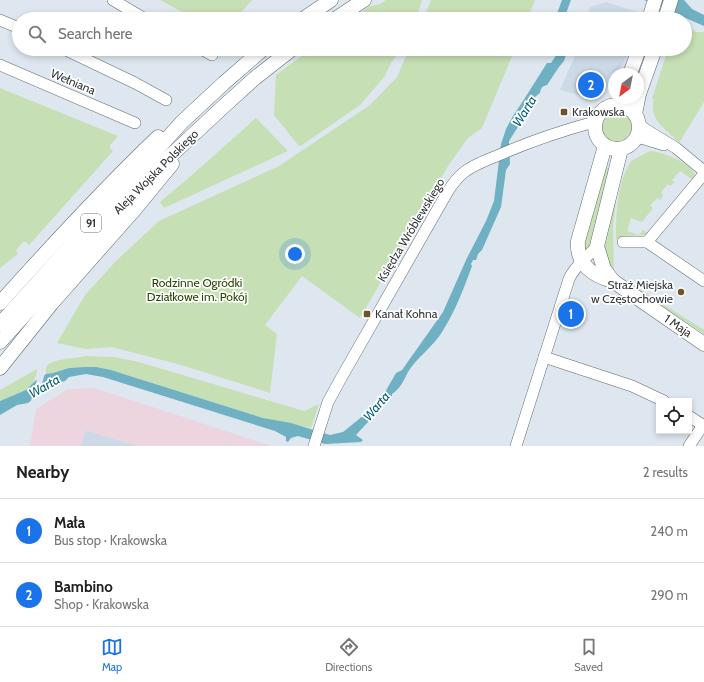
<!DOCTYPE html>
<meta charset="utf-8">
<style>
:root{--surface:#fff;--page:#f2f2f2;--text:#222;--muted:#767676;--line:#e0e0e0;--accent:#1a73e8}
body{margin:0;font-family:Cabin,sans-serif;background:var(--page);color:var(--text)}
.controls{position:absolute;right:12px;bottom:12px;display:grid;overflow:hidden;border-radius:0px;box-shadow:0 2px 6px #0003}
.controls button{width:36px;height:36px;display:grid;place-items:center;padding:0;border:0;border-bottom:1px solid var(--line);background:var(--surface);color:var(--text);font:20px sans-serif}
.compass{position:absolute;left:608px;top:68px;width:36px;height:36px;border-radius:50%;background:var(--surface);box-shadow:0 2px 6px #0003;rotate:212deg}
.you{position:absolute;left:295px;top:254px;width:14px;height:14px;margin:-10px;border:3px solid #fff;border-radius:50%;background:#1a73e8;box-shadow:0 0 0 6px #1a73e833}
.badge{display:grid;place-items:center;width:26px;height:26px;border-radius:50%;background:var(--accent);color:#fff;font-size:13px;font-weight:700}
.pin{position:absolute;translate:-50% -50%;border:2px solid #fff;box-shadow:0 1px 4px #0006}
.list{margin:0;padding:0;list-style:none}
h2{display:flex;justify-content:space-between;align-items:center;height:52px;margin:0;padding:0 16px;font-size:17px}
h2 small{font-size:13px;font-weight:400;color:var(--muted)}
.list li{display:grid;grid-template-columns:26px 1fr auto;gap:12px;align-items:center;box-sizing:border-box;height:64px;padding:0 16px;border-top:1px solid var(--line)}
.list b{display:block;font-size:15px;white-space:nowrap}
.list p{margin:0;font-size:13px;white-space:nowrap;color:var(--muted)}
.list em{font-size:13px;font-style:normal;color:var(--muted)}
.icon{flex:none;width:22px;height:22px;fill:none;stroke:currentColor;stroke-width:2;stroke-linecap:round;stroke-linejoin:round}
.map{position:relative;flex:none;width:704px;height:446px;overflow:hidden}
.search{position:absolute;background:var(--surface);box-shadow:0 2px 6px #0003;left:12px;right:12px;top:12px;height:44px;display:flex;align-items:center;gap:10px;box-sizing:border-box;padding:0 14px;border-radius:22px;color:var(--muted);font-size:15px}
.sheet{height:180px;background:var(--surface)}
nav{display:flex;justify-content:space-around;align-items:center;box-sizing:border-box;height:56px;border-top:1px solid var(--line);background:var(--surface);font-size:11px;color:var(--muted)}
nav a{display:grid;justify-items:center;gap:2px}
nav .on{color:var(--accent)}
.map>svg:first-child{display:block}
</style>
<div class="map">
<svg width="704" height="446" viewBox="0 0 704 446">
<rect width="100%" height="100%" fill="#dee7f0"/>
<g fill="#ccdae7">
<polygon points="606,2 641,13 639,19 587,19 590,7"/>
<polygon points="578,49 630,49 628,55 616,74 614,74 614,77 600,97 593,99 560,90"/>
<polygon points="85,430 138,446 81,446"/>
</g>
<polygon fill="#edd5e0" points="94,388 156,408 271,446 138,446 85,430 81,446 30,446 36,409 68,389"/>
<g fill="#c6dfb4">
<polygon points="160,0 252,0 235,19 195,19"/>
<polygon points="386,0 422,0 416,19 351,19 370,6 380,4"/>
<polygon points="431,0 535,0 527,19 423,19"/>
<path d="M 685,24 L 696,32 L 704,32 L 704,102 L 679,143 C 667,129 648,121 654,99 L 652,99 L 668,49 L 685,49 Z"/>
<polygon points="311,49 401,49 391,63 385,76 360,105 302,145 299,146 274,115 276,75"/>
<polygon points="409,49 515,49 482,128 468,138 448,166 360,318 302,276 265,325 277,334 270,393 178,364 111,347 86,349 57,343 85,295 116,261 159,221 279,166 370,105 397,77"/>
<polygon points="0,88 118,136 110,145 110,148 113,151 29,245 26,242 23,242 16,250 18,254 0,268"/>
<path d="M 616,109 C 628,110 639,121 630,133 C 627,138 621,142 616,145 C 594,140 595,116 616,109 Z"/>
<path d="M 256,118 L 288,151 L 164,208 L 160,202 C 193,175 224,146 256,118 Z"/>
<path d="M 650,151 C 662,152 693,163 695,176 L 693,180 L 680,171 L 672,180 L 675,182 L 670,186 L 668,184 L 661,192 L 663,196 L 660,200 L 657,198 L 656,199 L 657,201 L 655,200 L 650,206 L 653,208 L 642,222 L 631,218 L 627,231 L 639,235 L 643,230 L 649,234 L 648,235 L 623,236 L 622,239 L 616,239 C 616,213 617,183 631,161 Z"/>
<polygon points="604,166 610,169 593,243 584,255 583,232"/>
<polygon points="617,191 613,227 614,273 611,273 603,248"/>
<polygon points="622,278 704,330 704,334 622,280"/>
<polygon points="87,356 114,357 139,362 304,411 319,404 311,428 263,418 111,370 84,367 69,368 53,373 46,374 46,368 48,364 59,360"/>
<path d="M 37,369 C 35,392 17,393 0,401 L 0,390 Z"/>
</g>
<g fill="#6fb0c2">
<polygon points="562,0 571,0 564,19 555,19"/>
<polygon points="644,0 684,0 692,9 704,15 704,26"/>
<path d="M 557,49 L 568,49 L 564,61 L 559,67 L 547,85 C 542,86 541,88 540,93 L 531,100 L 523,119 L 509,141 L 510,164 L 506,170 L 501,207 L 482,250 L 478,254 L 476,260 L 473,260 L 471,264 L 472,266 C 464,288 455,312 442,332 C 433,347 416,358 408,372 C 404,380 400,389 392,394 L 392,396 L 356,435 L 363,440 L 361,442 L 325,444 L 298,436 L 291,438 L 288,442 L 286,441 L 286,437 L 275,431 L 103,377 L 86,374 L 69,377 L 65,381 L 49,386 L 28,403 L 17,405 L 0,415 L 0,401 L 26,390 L 35,381 L 46,374 L 53,373 L 69,368 L 84,367 L 96,367 L 111,370 L 133,377 L 263,418 L 291,423 L 330,435 L 343,432 L 369,411 L 384,394 L 396,373 L 402,370 L 443,312 L 466,260 L 486,221 L 494,201 L 501,144 L 506,129 L 513,116 L 523,101 L 547,63 L 551,63 L 555,57 Z"/>
</g>
<polygon fill="#dee7f0" points="45,373 38,398 30,404 38,376"/>
<g fill="none" stroke-linecap="round" stroke-linejoin="round">
<defs>
<g id="minor">
<polyline points="113,0 145,19"/>
<polyline points="0,20 19,28"/>
<polyline points="64,49 135,83 166,100"/>
<polyline points="201,49 212,55"/>
<polyline points="0,65 135,123"/>
<polyline points="639,124 645,129 676,148 704,171"/>
<polyline points="636,139 641,138 664,145"/>
<polyline points="623,242 647,242 704,281"/>
<polyline points="647,242 704,174"/>
<polyline points="544,357 632,386 664,401"/>
<polyline points="689,416 704,426"/>
<path d="M 314,446 L 328,402 L 340,380 L 448,191 C 452,185 457,178 463,173 C 474,164 487,160 499,155 C 531,141 561,131 594,122"/>
<path d="M 516,446 L 569,279 C 575,265 588,257 597,246"/>
<polyline points="689,446 703,425"/>
</g>
<g id="major">
<polyline points="303,19 331,0"/>
<polyline points="335,19 364,0"/>
<polyline points="649,19 655,0"/>
<polyline points="665,19 671,0"/>
<polyline points="630,74 639,49"/>
<circle cx="617" cy="127" r="22"/>
<polyline points="635,114 639,94 655,49"/>
<path d="M 605,146 L 578,241 C 576,264 593,276 613,281 L 704,344"/>
<polyline points="613,281 604,269 597,246 621,149"/>
<path d="M 0,303 C 51,246 103,190 158,137"/>
<polyline points="0,324 182,122 224,83 263,49"/>
<polyline points="0,342 153,172 224,106 255,78 292,49"/>
<polyline points="0,368 52,303 135,209 172,164"/>
</g>
</defs>
<use href="#minor" stroke="#60686f" stroke-width="12"/>
<use href="#major" stroke="#60686f" stroke-width="15"/>
<use href="#minor" stroke="#fff" stroke-width="11"/>
<use href="#major" stroke="#fff" stroke-width="14"/>
</g>
<g fill="#715327" stroke="#fff" stroke-width="1.5">
<rect x="560" y="108" width="8" height="8" rx="2"/>
<circle cx="681" cy="292" r="4"/>
<rect x="363" y="310" width="8" height="8" rx="2"/>
</g>
<g text-anchor="middle" stroke-width="3.5" stroke-linejoin="round" paint-order="stroke">
<rect fill="#fff" stroke="#717476" stroke-width="1" x="81" y="214" width="20" height="18" rx="3"/>
<g font-size="11" font-weight="bold" fill="#34383b">
<text x="91" y="227">91</text>
</g>
<g font-size="12" fill="#34383b" stroke="#fff">
<text transform="translate(73 82) rotate(23)" y="4">Wełniana</text>
<text transform="translate(156 172) rotate(-45)" y="4">Aleja Wojska Polskiego</text>
<text transform="translate(411 230) rotate(-59)" y="4">Księdza Wróblewskiego</text>
<text transform="translate(678 326) rotate(34)" y="4">1 Maja</text>
</g>
<g font-size="12" fill="#34383b" stroke="#fff" text-anchor="start">
<text x="572" y="116">Krakowska</text>
<text x="673" y="289" text-anchor="end">Straż Miejska<tspan x="673" dy="14">w Częstochowie</tspan></text>
<text x="375" y="318">Kanał Kohna</text>
</g>
<g font-size="12" fill="#284800" stroke="#fff">
<text x="197" y="287">Rodzinne Ogródki<tspan x="197" dy="14">Działkowe im. Pokój</tspan></text>
</g>
<g font-size="13" font-style="italic" fill="#006073" stroke="#fff">
<text transform="translate(524 111) rotate(-58)" y="5">Warta</text>
<text transform="translate(44 386) rotate(-30)" y="5">Warta</text>
<text transform="translate(376 406) rotate(-50)" y="5">Warta</text>
</g>
</g>
</svg>
<div class="controls">
<button><svg class="icon" aria-label="locate" viewBox="0 0 24 24"><circle cx="12" cy="12" r="6"/><path d="M12 2v4M12 18v4M2 12h4M18 12h4"/></svg></button>
</div>
<svg class="compass" viewBox="-18 -18 36 36"><path d="M0-13l5 13h-10z" fill="#e53935"/><path d="M0 13l5-13h-10z" fill="#767676"/></svg>
<div class="you"></div>
<div class="pin badge" style="left:571px;top:314px">1</div>
<div class="pin badge" style="left:591px;top:85px">2</div>
<div class="search"><svg class="icon" aria-label="search" viewBox="0 0 24 24"><circle cx="10" cy="10" r="6"/><path d="M15 15l6 6"/></svg>Search here</div>
</div>
<section class="sheet">
<h2>Nearby<small>2 results</small></h2>
<ul class="list">
<li><span class="badge">1</span><div><b>Mała</b><p>Bus stop · Krakowska</p></div><em>240 m</em></li>
<li><span class="badge">2</span><div><b>Bambino</b><p>Shop · Krakowska</p></div><em>290 m</em></li>
</ul>
</section>
<nav>
<a class="on"><svg class="icon" aria-label="map" viewBox="0 0 24 24"><path d="M3 6l6-2 6 2 6-2v14l-6 2-6-2-6 2zM9 4v14M15 6v14"/></svg>Map</a>
<a><svg class="icon" aria-label="directions" viewBox="0 0 24 24"><path d="M12 3l9 9-9 9-9-9zM9 14v-3h6M13 9l2 2-2 2"/></svg>Directions</a>
<a><svg class="icon" aria-label="saved" viewBox="0 0 24 24"><path d="M7 4h10v16l-5-4-5 4z"/></svg>Saved</a>
</nav>
